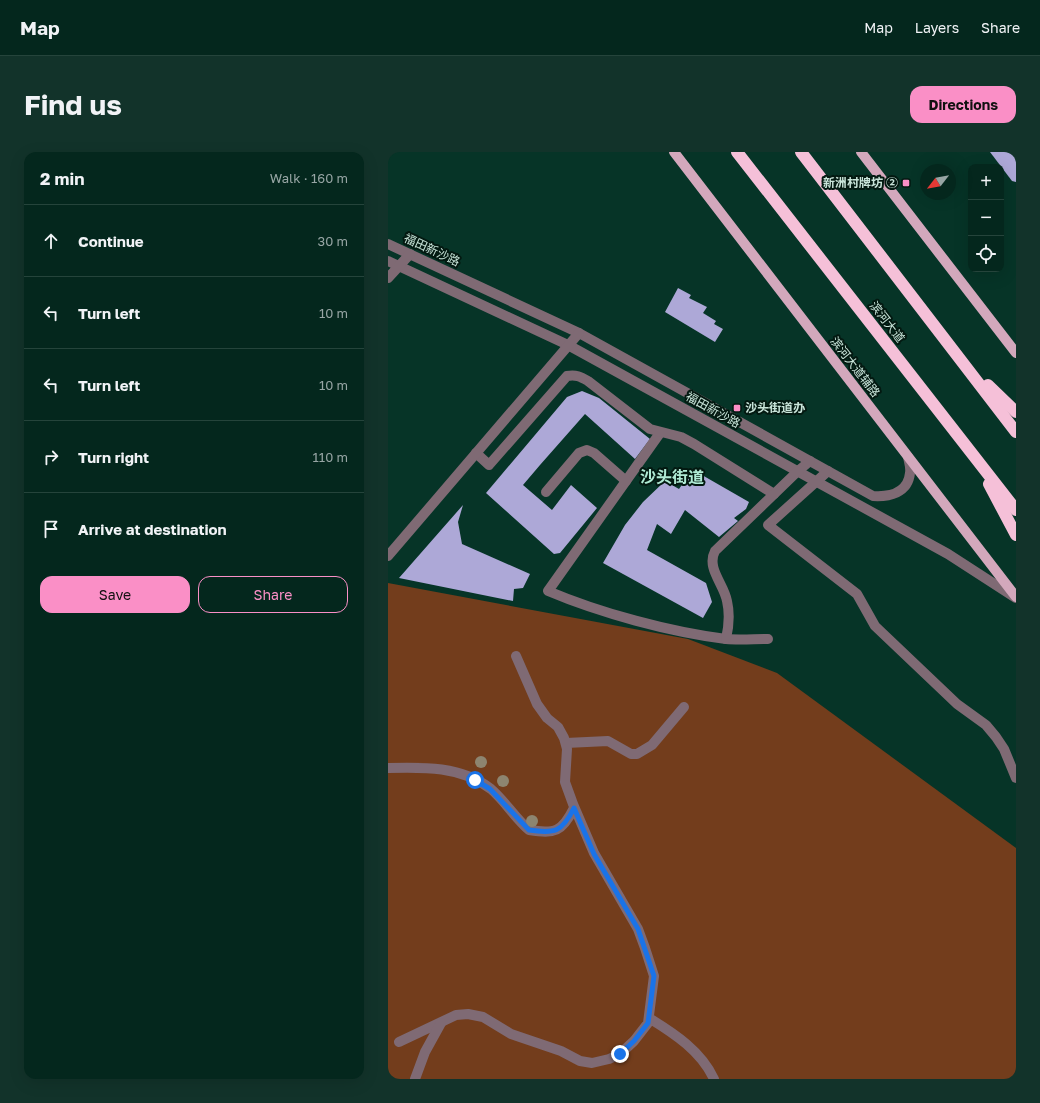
<!DOCTYPE html>
<meta charset="utf-8">
<style>
:root{--surface:#04271d;--page:#12332a;--text:#f1f3f6;--muted:#97a5a4;--line:#25443b;--accent:#fa8fc6}
body{margin:0;font-family:"Golos Text","Noto Sans SC",sans-serif;background:var(--page);color:var(--text)}
.controls{position:absolute;right:12px;top:12px;display:grid;overflow:hidden;border-radius:8px;box-shadow:0 4px 16px #0002}
.controls button{width:36px;height:36px;display:grid;place-items:center;padding:0;border:0;border-bottom:1px solid var(--line);background:var(--surface);color:var(--text);font:20px sans-serif}
.compass{position:absolute;left:532px;top:12px;width:36px;height:36px;border-radius:50%;background:var(--surface);box-shadow:0 4px 16px #0002;rotate:239deg}
.stop{position:absolute;width:12px;height:12px;margin:-9px;border:3px solid #1a73e8;border-radius:50%;background:#fff}
.stop.end{background:#1a73e8;border-color:#fff;box-shadow:0 1px 4px #0008}
.list{margin:0;padding:0;list-style:none}
h2{display:flex;justify-content:space-between;align-items:center;height:52px;margin:0;padding:0 16px;font-size:17px}
h2 small{font-size:13px;font-weight:400;color:var(--muted)}
.list li{display:grid;grid-template-columns:26px 1fr auto;gap:12px;align-items:center;box-sizing:border-box;height:72px;padding:0 16px;border-top:1px solid var(--line)}
.list b{display:block;font-size:15px;white-space:nowrap}
.list em{font-size:13px;font-style:normal;color:var(--muted)}
.actions{display:flex;gap:8px;padding:12px 16px}
.actions a{flex:1;padding:9px 0;border:1px solid var(--accent);border-radius:12px;text-align:center;font-size:14px;color:var(--accent)}
.actions .main{background:var(--accent);color:#111}
.icon{flex:none;width:22px;height:22px;fill:none;stroke:currentColor;stroke-width:2;stroke-linecap:round;stroke-linejoin:round}
.map{position:relative;flex:none;width:628px;height:927px;overflow:hidden;border-radius:12px}
header{display:flex;align-items:center;gap:24px;box-sizing:border-box;height:56px;padding:0 20px;background:var(--surface);border-bottom:1px solid var(--line)}
header strong{font-size:19px}
nav{display:flex;gap:22px;margin-inline-start:auto;font-size:14px}
.intro{display:flex;align-items:center;justify-content:space-between;box-sizing:border-box;height:96px;padding:0 24px}
h1{margin:0;font-size:28px}
.button{padding:10px 18px;border-radius:12px;background:var(--accent);color:#111;font-size:14px;font-weight:700}
main{display:flex;gap:24px;padding:0 24px}
aside{flex:1;background:var(--surface);border-radius:12px;box-shadow:0 4px 16px #0002}
.map>svg:first-child{display:block}
</style>
<header>
<strong>Map</strong>
<nav><a>Map</a><a>Layers</a><a>Share</a></nav>
</header>
<div class="intro"><h1>Find us</h1><a class="button">Directions</a></div>
<main>
<aside>
<h2>2 min<small>Walk · 160 m</small></h2>
<ul class="list">
<li><svg class="icon" aria-label="ahead" viewBox="0 0 24 24"><path d="M12 20V5M6 11l6-6 6 6"/></svg><div><b>Continue</b></div><em>30 m</em></li>
<li><svg class="icon" aria-label="left" viewBox="0 0 24 24"><path d="M17 20v-9H6M10 6l-5 5 5 5"/></svg><div><b>Turn left</b></div><em>10 m</em></li>
<li><svg class="icon" aria-label="left" viewBox="0 0 24 24"><path d="M17 20v-9H6M10 6l-5 5 5 5"/></svg><div><b>Turn left</b></div><em>10 m</em></li>
<li><svg class="icon" aria-label="right" viewBox="0 0 24 24"><path d="M7 20v-9h11M14 6l5 5-5 5"/></svg><div><b>Turn right</b></div><em>110 m</em></li>
<li><svg class="icon" aria-label="arrive" viewBox="0 0 24 24"><path d="M6 21V4h12l-3 4 3 4H6"/></svg><div><b>Arrive at destination</b></div></li>
</ul>
<div class="actions"><a class="main">Save</a><a>Share</a></div>
</aside>
<div class="map">
<svg width="628" height="927" viewBox="0 0 628 927">
<rect width="100%" height="100%" fill="#063427"/>
<polygon fill="#733d1c" points="0,431 300,487 389,521 628,696 628,927 0,927"/>
<g fill="#ada8d7">
<polygon points="602,0 628,0 628,30 624,29"/>
<polygon points="290,136 303,143 301,146 319,155 315,161 328,169 326,172 335,177 327,190 277,160"/>
<polygon points="194,239 211,246 262,287 247,307 197,262 152,313 135,333 164,358 183,333 209,356 172,401 166,402 98,341 179,245"/>
<polygon points="298,319 314,323 361,350 358,357 346,366 350,369 331,385 297,358 283,382 269,372 259,398 318,431 324,450 315,466 215,411 237,373 255,350 277,329 291,337 300,324"/>
<polygon points="75,353 70,370 74,392 142,422 135,436 126,437 125,449 11,426"/>
</g>
<g fill="none" stroke-linecap="round" stroke-linejoin="round">
<g stroke="#7f6a74" stroke-width="10">
<path d="M 0,92 L 191,181 L 485,344 C 501,345 520,341 522,321 C 523,316 521,310 520,305"/>
<polyline points="0,109 180,193 560,402 628,446"/>
<polyline points="0,126 22,102"/>
<path d="M 272,281 L 160,439 C 212,461 282,480 338,487 C 351,488 366,487 380,487"/>
<path d="M 88,301 L 101,313 L 179,224 C 188,222 193,225 200,229 L 262,277 L 293,285 L 306,292 L 386,342"/>
<polyline points="440,319 380,373 469,442 487,474 569,552 598,573 608,585 616,597 628,626"/>
<polyline points="158,340 191,301 199,298 206,301 238,329"/>
<polyline points="0,404 191,181"/>
<path d="M 338,487 C 341,474 342,462 339,449 C 336,432 318,416 327,399 L 410,319 L 422,309"/>
<polyline points="178,591 220,589 243,602 249,602 264,593 296,555"/>
<path d="M 0,616 C 35,615 74,614 103,637 C 117,649 127,666 141,678 C 167,682 174,680 186,656"/>
<path d="M 261,866 C 287,882 313,899 326,927"/>
<polyline points="11,890 68,863 80,862 95,865 123,882 173,899 192,909 204,911 221,907 232,902 246,889 260,871 266,824 257,796 250,777 206,701 185,652 177,630 179,597 176,586 170,575 159,566 149,552 128,504"/>
<polyline points="27,927 37,900 53,871"/>
</g>
<g stroke="#d3a8bc" stroke-width="10">
<polyline points="286,0 628,445"/>
<polyline points="473,0 628,201"/>
</g>
<g stroke="#f5c0d8" stroke-width="12">
<polyline points="349,0 628,358"/>
<polyline points="413,0 628,280"/>
<polyline points="600,233 628,260"/>
<polyline points="601,332 628,383"/>
</g>
</g>
<g fill="#8d8570">
<circle cx="93" cy="610" r="6"/>
<circle cx="115" cy="629" r="6"/>
<circle cx="144" cy="669" r="6"/>
</g>
<g fill="none" stroke-linecap="round" stroke-linejoin="round">
<path stroke="#1a73e8" stroke-width="5" d="M 87,628 L 102,637 L 141,678 C 167,682 174,680 186,656 L 206,702 L 250,777 L 266,824 L 260,871 L 246,889 L 232,902"/>
</g>
<g fill="#fa8fc6" stroke="#031911" stroke-width="1.5">
<rect x="514" y="27" width="8" height="8" rx="2"/>
<rect x="345" y="252" width="8" height="8" rx="2"/>
</g>
<g text-anchor="middle" stroke-width="4" stroke-linejoin="round" paint-order="stroke">
<g font-size="12" font-weight="bold" fill="#c9e5da" stroke="#031911" text-anchor="end">
<text x="510" y="35">新洲村牌坊 ②</text>
<text x="357" y="260" text-anchor="start">沙头街道办</text>
</g>
<g font-size="12" fill="#c9e5da" stroke="#031911">
<text transform="translate(44 98) rotate(25)" y="4">福田新沙路</text>
<text transform="translate(499 170) rotate(52)" y="4">滨河大道</text>
<text transform="translate(467 215) rotate(52)" y="4">滨河大道辅路</text>
<text transform="translate(325 258) rotate(29)" y="4">福田新沙路</text>
</g>
<g font-size="16" font-weight="bold" fill="#b0ebd5" stroke="#031911">
<text x="284" y="331">沙头街道</text>
</g>
</g>
</svg>
<div class="controls">
<button>+</button>
<button>−</button>
<button><svg class="icon" aria-label="locate" viewBox="0 0 24 24"><circle cx="12" cy="12" r="6"/><path d="M12 2v4M12 18v4M2 12h4M18 12h4"/></svg></button>
</div>
<svg class="compass" viewBox="-18 -18 36 36"><path d="M0-13l5 13h-10z" fill="#e53935"/><path d="M0 13l5-13h-10z" fill="#97a5a4"/></svg>
<div class="stop" style="left:87px;top:628px"></div>
<div class="stop end" style="left:232px;top:902px"></div>
</div>
</main>
